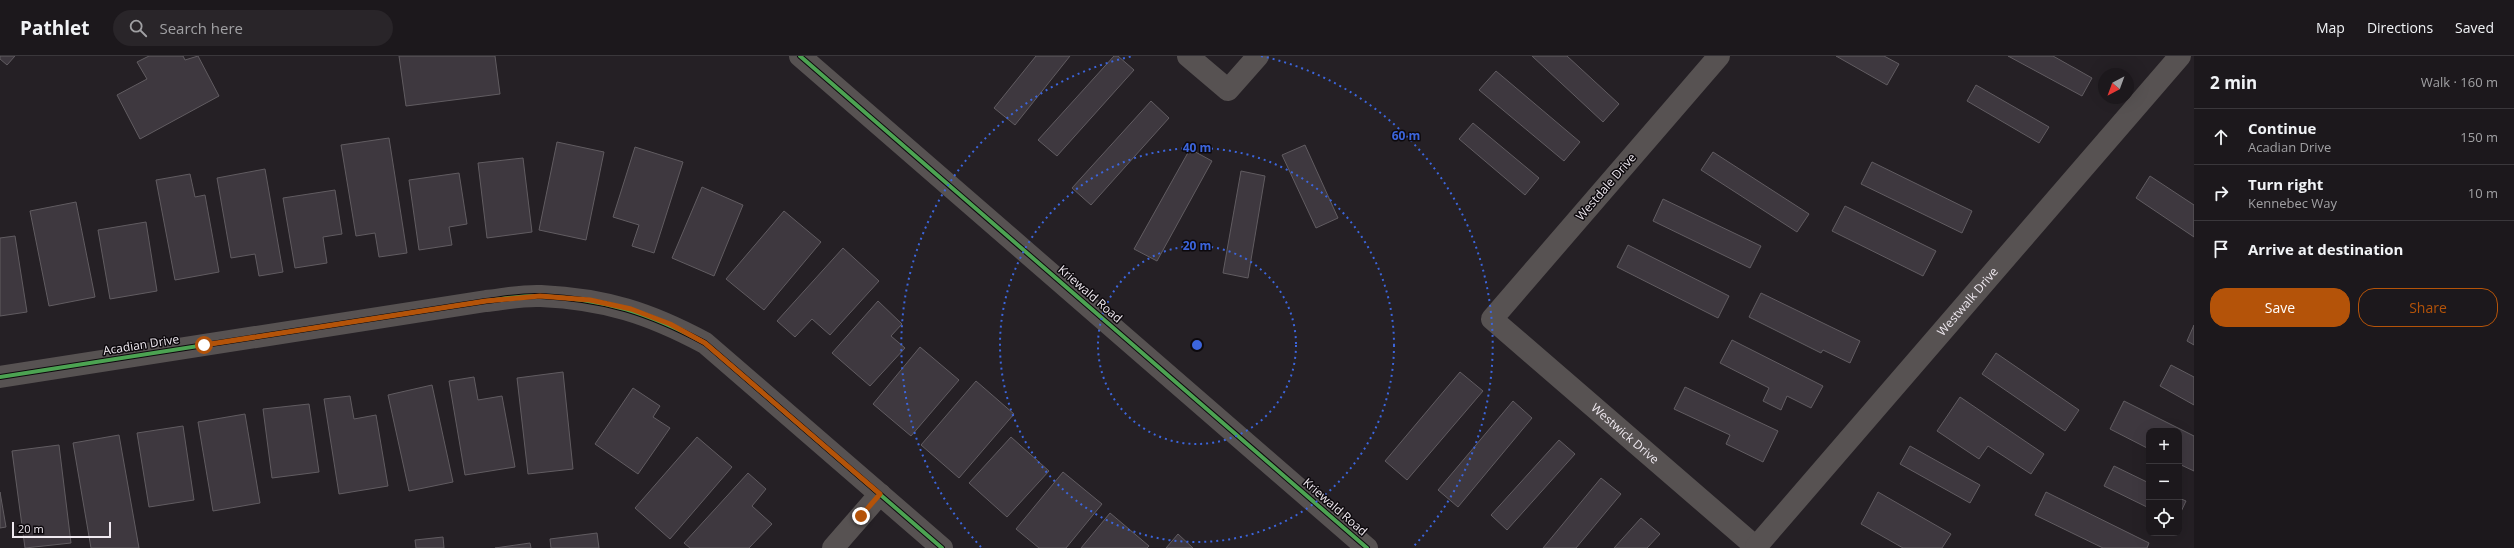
<!DOCTYPE html>
<meta charset="utf-8">
<style>
:root{--surface:#1c181c;--page:#292529;--text:#f1f3f6;--muted:#a0a0a3;--line:#3a373b;--accent:#b45309}
body{margin:0;font-family:"Open Sans",sans-serif;background:var(--page);color:var(--text)}
.controls{position:absolute;right:12px;bottom:12px;display:grid;overflow:hidden;border-radius:8px;box-shadow:0 4px 16px #0002}
.controls button{width:36px;height:36px;display:grid;place-items:center;padding:0;border:0;border-bottom:1px solid var(--line);background:var(--surface);color:var(--text);font:20px sans-serif}
.compass{position:absolute;left:2098px;top:12px;width:36px;height:36px;border-radius:50%;background:var(--surface);box-shadow:0 4px 16px #0002;rotate:221deg}
.scale{position:absolute;left:12px;bottom:10px;width:99px;box-sizing:border-box;padding-left:4px;border:2px solid #efe9f0;border-top:0;font-size:11px;line-height:14px;white-space:nowrap;color:#efe9f0;-webkit-text-stroke:3px #0d090d;paint-order:stroke}
.stop{position:absolute;width:12px;height:12px;margin:-9px;border:3px solid #b45309;border-radius:50%;background:#fff}
.stop.end{background:#b45309;border-color:#fff;box-shadow:0 1px 4px #0008}
.list{margin:0;padding:0;list-style:none}
h2{display:flex;justify-content:space-between;align-items:center;height:52px;margin:0;padding:0 16px;font-size:17px}
h2 small{font-size:13px;font-weight:400;color:var(--muted)}
.list li{display:grid;grid-template-columns:26px 1fr auto;gap:12px;align-items:center;box-sizing:border-box;height:56px;padding:0 16px;border-top:1px solid var(--line)}
.list b{display:block;font-size:15px;white-space:nowrap}
.list p{margin:0;font-size:13px;white-space:nowrap;color:var(--muted)}
.list em{font-size:13px;font-style:normal;color:var(--muted)}
.actions{display:flex;gap:8px;padding:12px 16px}
.actions a{flex:1;padding:9px 0;border:1px solid var(--accent);border-radius:16px;text-align:center;font-size:14px;color:var(--accent)}
.actions .main{background:var(--accent);color:#fff}
.icon{flex:none;width:22px;height:22px;fill:none;stroke:currentColor;stroke-width:2;stroke-linecap:round;stroke-linejoin:round}
.map{position:relative;flex:none;width:2194px;height:492px;overflow:hidden}
header{display:flex;align-items:center;gap:24px;box-sizing:border-box;height:56px;padding:0 20px;background:var(--surface);border-bottom:1px solid var(--line)}
header strong{font-size:19px}
nav{display:flex;gap:22px;margin-inline-start:auto;font-size:14px}
.search{width:280px;height:36px;background:var(--page);display:flex;align-items:center;gap:10px;box-sizing:border-box;padding:0 14px;border-radius:22px;color:var(--muted);font-size:15px}
main{display:flex}
aside{flex:1;background:var(--surface)}
.map>svg:first-child{display:block}
</style>
<header>
<strong>Pathlet</strong>
<div class="search"><svg class="icon" aria-label="search" viewBox="0 0 24 24"><circle cx="10" cy="10" r="6"/><path d="M15 15l6 6"/></svg>Search here</div>
<nav><a>Map</a><a>Directions</a><a>Saved</a></nav>
</header>
<main>
<div class="map">
<svg width="2194" height="492" viewBox="0 0 2194 492">
<rect width="100%" height="100%" fill="#252025"/>
<g fill="#3e383f" stroke="#615c61">
<polygon points="0,0 15,0 7,9 0,3"/>
<polygon points="149,0 183,0 185,4 198,0 219,40 140,83 117,39 147,23 137,6"/>
<polygon points="399,0 495,0 500,38 406,50"/>
<polygon points="1036,0 1070,0 1015,69 994,52"/>
<polygon points="1114,0 1118,0 1134,14 1057,100 1038,84"/>
<polygon points="1532,0 1567,0 1619,48 1603,66"/>
<polygon points="1836,0 1884,0 1899,8 1887,29"/>
<polygon points="2008,0 2053,0 2092,22 2082,40"/>
<polygon points="1496,15 1580,86 1564,105 1479,34"/>
<polygon points="1976,29 2049,71 2039,87 1967,45"/>
<polygon points="1151,45 1169,62 1091,149 1072,132"/>
<polygon points="1473,67 1539,122 1525,139 1459,83"/>
<polygon points="389,82 407,197 379,201 375,177 356,180 341,89"/>
<polygon points="557,86 604,96 586,184 539,174"/>
<polygon points="1305,89 1338,162 1316,172 1282,99"/>
<polygon points="635,91 683,106 654,197 632,190 639,169 613,161"/>
<polygon points="1190,93 1212,105 1157,205 1134,193"/>
<polygon points="1713,96 1809,158 1797,176 1701,114"/>
<polygon points="523,102 532,176 487,182 478,107"/>
<polygon points="1872,106 1972,155 1962,177 1861,128"/>
<polygon points="265,113 283,216 259,220 255,198 231,202 217,122"/>
<polygon points="1241,115 1265,120 1248,222 1223,217"/>
<polygon points="459,117 467,168 449,171 452,189 419,194 409,124"/>
<polygon points="190,118 195,141 205,139 219,216 175,224 156,124"/>
<polygon points="2150,120 2194,149 2194,181 2136,142"/>
<polygon points="702,131 743,149 714,220 672,202"/>
<polygon points="335,134 342,178 323,181 327,207 295,212 283,142"/>
<polygon points="1663,143 1761,190 1750,212 1653,165"/>
<polygon points="76,146 95,241 49,250 30,155"/>
<polygon points="1845,150 1936,195 1923,220 1832,175"/>
<polygon points="784,155 821,186 764,254 726,223"/>
<polygon points="146,166 157,235 110,243 98,174"/>
<polygon points="15,180 27,256 0,260 0,182"/>
<polygon points="1628,189 1729,240 1718,262 1617,211"/>
<polygon points="843,192 879,225 830,279 812,263 795,281 777,265"/>
<polygon points="1761,237 1860,285 1850,307 1823,294 1821,297 1749,261"/>
<polygon points="878,245 902,268 891,280 905,292 870,330 832,297"/>
<polygon points="2194,269 2194,289 2187,285"/>
<polygon points="1732,284 1823,330 1811,352 1787,340 1781,354 1763,345 1769,332 1720,307"/>
<polygon points="920,291 959,324 911,380 873,348"/>
<polygon points="1996,297 2079,354 2065,375 1982,318"/>
<polygon points="2171,309 2194,321 2194,349 2160,330"/>
<polygon points="563,316 573,413 528,418 517,322"/>
<polygon points="1460,316 1483,335 1407,424 1385,405"/>
<polygon points="474,321 478,344 502,340 515,411 465,419 449,325"/>
<polygon points="976,325 1014,358 959,422 921,389"/>
<polygon points="432,329 453,426 409,435 388,339"/>
<polygon points="1685,331 1778,375 1763,406 1726,388 1730,379 1674,353"/>
<polygon points="633,332 660,350 653,361 670,372 638,418 595,388"/>
<polygon points="350,340 354,363 376,359 388,430 339,438 324,343"/>
<polygon points="1960,341 2044,398 2031,418 1988,390 1979,403 1937,375"/>
<polygon points="1513,345 1532,362 1458,451 1438,434"/>
<polygon points="2124,345 2194,380 2194,415 2179,408 2179,375 2149,375 2149,393 2110,373"/>
<polygon points="309,348 319,416 272,422 263,353"/>
<polygon points="245,358 260,447 213,455 198,366"/>
<polygon points="183,370 194,444 149,451 137,377"/>
<polygon points="119,379 139,492 91,492 73,387"/>
<polygon points="697,381 732,411 670,483 635,452"/>
<polygon points="1011,381 1049,415 1007,461 969,427"/>
<polygon points="1559,384 1575,398 1507,474 1491,459"/>
<polygon points="59,389 71,487 25,492 12,395"/>
<polygon points="1910,390 1980,429 1970,447 1900,408"/>
<polygon points="2114,410 2149,427 2149,452 2104,430"/>
<polygon points="1063,416 1102,448 1066,492 1039,492 1016,473"/>
<polygon points="748,417 766,433 752,450 772,468 749,492 690,492 684,487"/>
<polygon points="1601,422 1621,438 1576,492 1543,492"/>
<polygon points="0,436 6,471 0,472"/>
<polygon points="1878,436 1951,478 1942,492 1903,492 1861,468"/>
<polygon points="2046,436 2149,487 2147,492 2103,492 2035,459"/>
<polygon points="2179,442 2186,445 2179,460"/>
<polygon points="1110,457 1149,490 1147,492 1081,492"/>
<polygon points="1641,462 1660,478 1647,492 1614,492"/>
<polygon points="597,477 599,492 551,492 550,483"/>
<polygon points="1178,478 1193,492 1166,492"/>
<polygon points="443,481 444,492 416,492 415,484"/>
<polygon points="530,487 531,492 495,492"/>
</g>
<g fill="none" stroke-linecap="round" stroke-linejoin="round">
<g stroke="#575252" stroke-width="22">
<polyline points="1188,0 1228,34 1258,0"/>
<path id="s1" d="M 1719,0 L 1492,263 L 1757,492"/>
<path d="M 0,321 L 486,245 C 504,243 523,239 541,240 C 605,243 649,257 705,287 L 942,492"/>
<path id="s2" d="M 1756,491 L 2180,0"/>
<polyline points="833,492 880,438"/>
</g>
<polyline stroke="#575252" stroke-width="22" points="800,0 1367,492"/>
<defs>
<g id="cycleway">
<polyline points="800,0 1367,492"/>
<path d="M 0,321 L 486,245 C 504,243 523,239 541,240 C 605,243 649,257 705,287 L 942,492"/>
</g>
</defs>
<use href="#cycleway" stroke="#0d090d" stroke-width="6"/>
<use href="#cycleway" stroke="#4ca352" stroke-width="4"/>
</g>
<g fill="none" stroke-linecap="round" stroke-linejoin="round">
<polyline stroke="#b45309" stroke-width="5" points="204,289 486,245 540,240 590,244 631,253 670,268 705,287 880,438 861,460"/>
</g>
<g fill="none" stroke="#3c65dc" stroke-width="2" stroke-dasharray="2 4">
<circle cx="1197" cy="289" r="99"/>
<circle cx="1197" cy="289" r="197"/>
<path d="M981 491A296 296 0 0 1 1133 0M1261 0A296 296 0 0 1 1413 491"/>
</g>
<g text-anchor="middle" stroke-width="3" stroke-linejoin="round" paint-order="stroke">
<g font-size="12" fill="#efe9f0" stroke="#0d090d">
<text transform="translate(1606 131) rotate(-49)" y="4">Westdale Drive</text>
<text transform="translate(1090 238) rotate(41)" y="4">Kriewald Road</text>
<text dy="4" stroke="none"><textPath href="#s2" startOffset="324">Westwalk Drive</textPath></text>
<text transform="translate(141 289) rotate(-9)" y="4">Acadian Drive</text>
<text dy="4" stroke="none"><textPath href="#s1" startOffset="523">Westwick Drive</textPath></text>
<text transform="translate(1335 451) rotate(41)" y="4">Kriewald Road</text>
</g>
</g>
<circle cx="1197" cy="289" r="6" fill="#3c65dc" stroke="#0d090d" stroke-width="2"/>
<g font-size="12" text-anchor="middle" font-weight="bold" fill="#3c65dc" stroke="#0d090d" stroke-width="3" stroke-linejoin="round" paint-order="stroke">
<text x="1406" y="84">60 m</text>
<text x="1197" y="96">40 m</text>
<text x="1197" y="194">20 m</text>
</g>
</svg>
<div class="controls">
<button>+</button>
<button>−</button>
<button><svg class="icon" aria-label="locate" viewBox="0 0 24 24"><circle cx="12" cy="12" r="6"/><path d="M12 2v4M12 18v4M2 12h4M18 12h4"/></svg></button>
</div>
<svg class="compass" viewBox="-18 -18 36 36"><path d="M0-13l5 13h-10z" fill="#e53935"/><path d="M0 13l5-13h-10z" fill="#a0a0a3"/></svg>
<div class="scale">20 m</div>
<div class="stop" style="left:204px;top:289px"></div>
<div class="stop end" style="left:861px;top:460px"></div>
</div>
<aside>
<h2>2 min<small>Walk · 160 m</small></h2>
<ul class="list">
<li><svg class="icon" aria-label="ahead" viewBox="0 0 24 24"><path d="M12 20V5M6 11l6-6 6 6"/></svg><div><b>Continue</b><p>Acadian Drive</p></div><em>150 m</em></li>
<li><svg class="icon" aria-label="right" viewBox="0 0 24 24"><path d="M7 20v-9h11M14 6l5 5-5 5"/></svg><div><b>Turn right</b><p>Kennebec Way</p></div><em>10 m</em></li>
<li><svg class="icon" aria-label="arrive" viewBox="0 0 24 24"><path d="M6 21V4h12l-3 4 3 4H6"/></svg><div><b>Arrive at destination</b></div></li>
</ul>
<div class="actions"><a class="main">Save</a><a>Share</a></div>
</aside>
</main>
